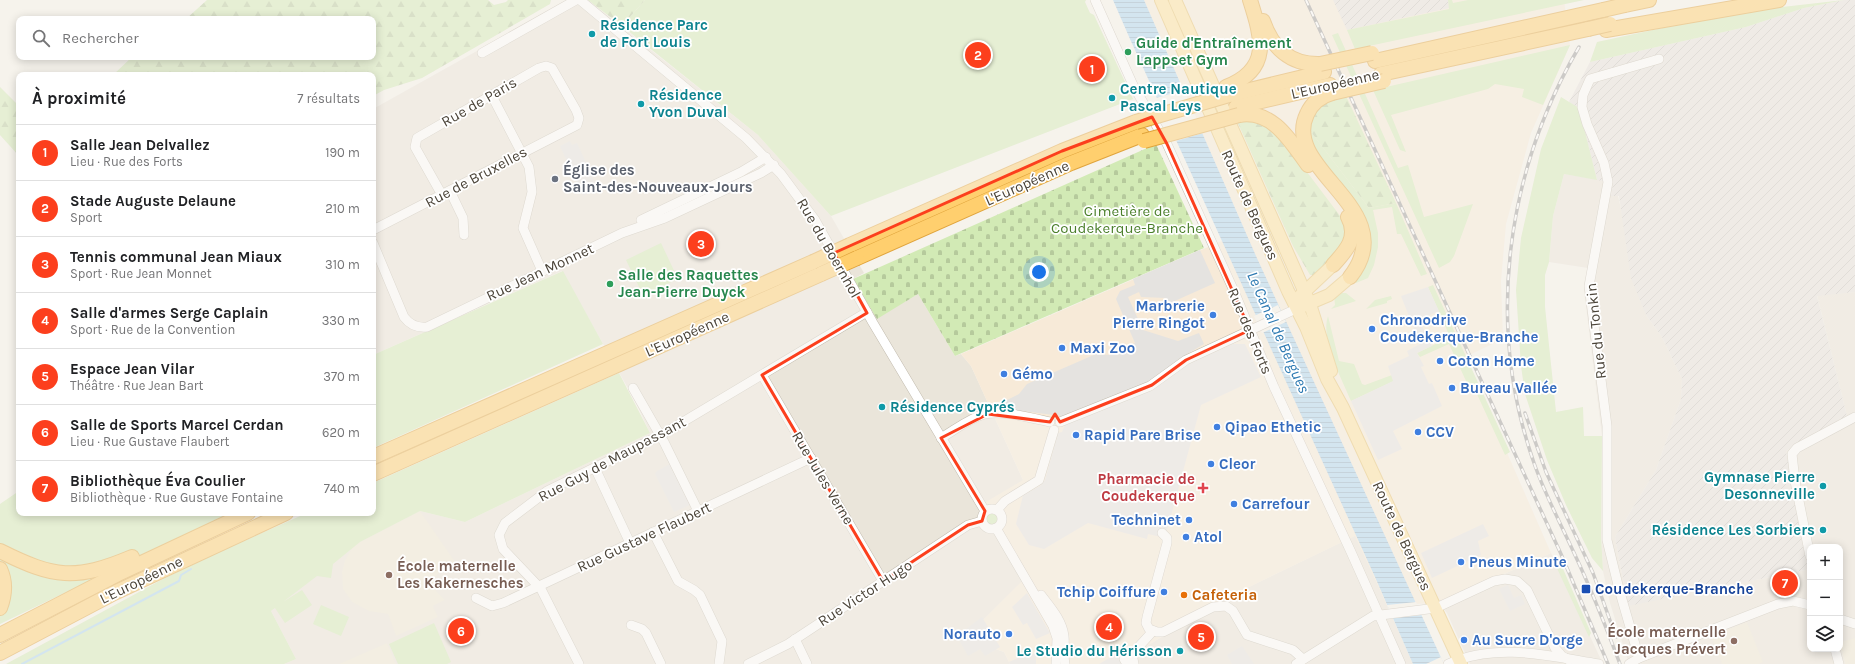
<!DOCTYPE html>
<html lang="fr">
<meta charset="utf-8">
<style>
:root{--surface:#fff;--page:#f6f6f6;--text:#202124;--muted:#757577;--line:#e0e0e0;--accent:#fc3f1d}
body{margin:0;font-family:Karla,sans-serif;background:var(--page);color:var(--text)}
.controls{position:absolute;right:12px;bottom:12px;display:grid;overflow:hidden;border-radius:8px;box-shadow:0 2px 10px #0003}
.controls button{width:36px;height:36px;display:grid;place-items:center;padding:0;border:0;border-bottom:1px solid var(--line);background:var(--surface);color:var(--text);font:20px sans-serif}
.you{position:absolute;left:1039px;top:272px;width:14px;height:14px;margin:-10px;border:3px solid #fff;border-radius:50%;background:#1a73e8;box-shadow:0 0 0 6px #1a73e833}
.badge{display:grid;place-items:center;width:26px;height:26px;border-radius:50%;background:var(--accent);color:#fff;font-size:13px;font-weight:700}
.pin{position:absolute;translate:-50% -50%;border:2px solid #fff;box-shadow:0 1px 4px #0006}
.list{margin:0;padding:0;list-style:none}
h2{display:flex;justify-content:space-between;align-items:center;height:52px;margin:0;padding:0 16px;font-size:17px}
h2 small{font-size:13px;font-weight:400;color:var(--muted)}
.list li{display:grid;grid-template-columns:26px 1fr auto;gap:12px;align-items:center;box-sizing:border-box;height:56px;padding:0 16px;border-top:1px solid var(--line)}
.list b{display:block;font-size:15px;white-space:nowrap}
.list p{margin:0;font-size:13px;white-space:nowrap;color:var(--muted)}
.list em{font-size:13px;font-style:normal;color:var(--muted)}
.icon{flex:none;width:22px;height:22px;fill:none;stroke:currentColor;stroke-width:2;stroke-linecap:round;stroke-linejoin:round}
.map{position:relative;flex:none;width:1855px;height:664px;overflow:hidden}
.search{position:absolute;background:var(--surface);box-shadow:0 2px 10px #0003;left:16px;top:16px;width:360px;height:44px;display:flex;align-items:center;gap:10px;box-sizing:border-box;padding:0 14px;border-radius:8px;color:var(--muted);font-size:15px}
.panel{position:absolute;background:var(--surface);box-shadow:0 2px 10px #0003;left:16px;top:72px;width:360px;height:444px;border-radius:8px}
.map>svg:first-child{display:block}
</style>
<div class="map">
<svg width="1855" height="664" viewBox="0 0 1855 664">
<defs>
<pattern id="industrial-furrows" width="10" height="10" patternUnits="userSpaceOnUse"><rect width="10" height="10" fill="#e6e2dd"/><path d="M-1 1l2-2M0 10L10 0M9 11l2-2" fill="none" stroke="#c7c3be"/></pattern>
<pattern id="forest-firs" width="22" height="20" patternUnits="userSpaceOnUse"><rect width="22" height="20" fill="#d2eab5"/><path d="M5 1l3.5 6h-7zM16 11l3.5 6h-7z" fill="#b6ca9c"/></pattern>
<pattern id="cemetery-stones" width="16" height="16" patternUnits="userSpaceOnUse"><rect width="16" height="16" fill="#d2eab5"/><path d="M2 7V4a2 2 0 0 1 4 0v3zM10 15v-3a2 2 0 0 1 4 0v3z" fill="#b6ca9c"/></pattern>
<pattern id="water-rules" width="6" height="5" patternUnits="userSpaceOnUse"><rect width="6" height="5" fill="#a9d4f2"/><path d="M0 2.5h6" fill="none" stroke="#8caec5"/></pattern>
</defs>
<rect width="100%" height="100%" fill="#f6f3ec"/>
<g fill="#eae5da">
<polygon points="568,0 588,0 758,135 831,216 864,273 853,279 877,318 918,294 955,356 961,354 971,366 1023,480 1022,582 976,627 984,645 1004,652 1010,664 284,664 296,659 271,611 360,542 420,511 465,522 650,433 634,399 562,271 373,355 373,109"/>
<polygon points="1564,174 1613,182 1611,196 1618,196 1646,315 1662,337 1682,379 1681,399 1656,470 1615,537 1628,605 1810,569 1810,649 1840,649 1840,547 1810,547 1810,568 1786,451 1847,416 1817,295 1855,292 1855,664 1629,664 1610,603 1603,571 1601,536 1602,436 1584,290 1588,268 1549,262 1553,216"/>
<polygon points="1356,535 1413,664 1117,664 1226,598"/>
<polygon points="1551,553 1603,664 1470,664 1447,613 1439,603"/>
</g>
<polygon fill="#f7ead8" points="1144,0 1564,0 1570,45 1531,133 1506,224 1501,281 1503,339 1465,357 1551,553 1439,603 1387,605 1355,536 1226,598 1117,664 1010,664 1004,652 984,645 976,627 1022,581 979,506 1023,480 971,366 961,354 1245,231"/>
<g fill="url(#industrial-furrows)">
<polygon points="1333,0 1448,0 1449,8 1347,30"/>
<polygon points="1844,0 1855,0 1855,292 1817,296 1847,416 1786,451 1810,569 1628,606 1615,537 1656,470 1681,399 1682,379 1662,337 1646,315 1631,278 1619,196 1611,196 1613,183 1597,180 1579,109 1569,102 1590,62 1746,27 1804,8"/>
</g>
<g fill="#efe8d6">
<polygon points="420,511 456,563 443,567 435,578 436,591 445,600 433,606 438,617 396,636 388,614 369,611 352,602 343,589 342,572 345,560 352,548 360,542"/>
<polygon points="1747,622 1763,662 1759,664 1722,664 1711,636"/>
<polygon points="1855,638 1855,664 1845,664 1840,642"/>
<polygon points="387,643 396,664 339,664"/>
</g>
<g fill="#d2eab5">
<polygon points="645,0 1086,0 1085,2 1090,13 1094,15 1133,99 831,216 758,135 622,26"/>
<polygon points="1448,0 1452,0 1453,3 1468,0 1584,0 1355,49 1347,30 1449,9"/>
<polygon points="1844,0 1804,8 1746,27 1590,62 1597,42 1737,12"/>
<polygon points="1338,33 1398,168 1408,165 1424,217 1473,204 1454,256 1450,262 1439,268 1332,35"/>
<polygon points="1570,45 1543,105 1522,97 1524,89 1495,84 1488,89 1391,115 1406,152 1400,150 1373,90"/>
<polygon points="1561,97 1579,108 1597,180 1564,174 1553,216 1549,262 1545,275 1545,307 1556,412 1583,407 1584,436 1602,436 1601,536 1603,571 1592,558 1566,505 1547,460 1525,394 1521,366 1516,290 1521,238 1541,149"/>
<polygon points="1308,128 1369,208 1396,203 1427,274 1421,276 1401,234 1397,234 1392,207 1373,210 1378,233 1378,247 1374,265 1368,278 1356,283 1355,281 1368,243 1312,149"/>
<polygon points="661,243 678,279 643,295 626,260"/>
<polygon points="563,271 603,344 373,448 373,355"/>
<polygon points="1433,285 1510,452 1505,455 1476,392 1472,394 1449,344 1420,357 1417,353 1450,337 1428,287"/>
<polygon points="1342,293 1346,293 1356,301 1331,309 1335,305 1334,295"/>
<polygon points="1391,296 1392,299 1387,301 1387,303 1366,309 1375,300"/>
<path d="M 1328,316 L 1339,361 L 1354,364 L 1362,384 L 1365,385 L 1392,375 L 1394,381 L 1351,401 C 1342,379 1320,339 1328,316 Z"/>
<polygon points="619,373 650,433 465,522 420,511 360,542 333,564 331,578 317,576 283,602 302,590 312,605 285,623 275,608 271,611 296,659 284,664 6,664 163,579 221,551 307,513 373,513 373,483"/>
<polygon points="19,491 19,513 230,513 0,624 0,504"/>
<circle cx="992" cy="519" r="5.5"/>
<polygon points="1560,562 1591,633 1589,637 1555,564"/>
<polygon points="321,605 349,617 341,636 313,624"/>
<polygon points="434,623 451,662 447,664 398,664 389,644"/>
</g>
<g fill="url(#forest-firs)">
<polygon points="207,0 488,0 494,5 506,2 508,0 551,0 550,4 422,78 384,90 373,96 373,75 113,75 132,57 373,57 373,19 186,19"/>
<polygon points="588,0 645,0 622,26"/>
<polygon points="0,87 19,106 19,156 0,135"/>
<polygon points="1346,96 1396,203 1369,208 1308,128 1312,115 1326,100"/>
<polygon points="1250,118 1260,122 1279,135 1347,225 1341,251 1315,275 1310,275 1293,246 1237,121"/>
</g>
<polygon fill="url(#cemetery-stones)" points="1156,144 1204,248 955,356 918,294 877,319 853,279"/>
<g fill="#e5e3e0">
<polygon points="570,141 572,145 577,143 598,189 583,196 560,146"/>
<polygon points="1200,250 1215,283 1168,304 1166,298 1141,297 1139,292 1128,297 1143,330 1178,341 1199,333 1204,344 1182,357 1149,382 1062,416 1005,409 1003,402 1019,394 1027,384 1096,354 1109,355 1135,343 1116,299 1120,291 1135,285 1133,279"/>
<polygon points="1428,287 1439,311 1419,320 1432,346 1417,353 1424,366 1421,367 1429,384 1432,383 1442,406 1393,431 1402,449 1378,460 1351,401 1393,381 1388,366 1409,356 1407,351 1420,344 1401,296"/>
<polygon points="1233,344 1245,344 1261,377 1201,405 1165,538 1148,534 1147,539 1088,523 1044,549 1029,545 1016,524 1023,495 1040,486 1045,480 1058,433 1062,432 1066,423 1152,390 1186,365"/>
<polygon points="670,464 690,505 674,512 655,474 657,471"/>
<polygon points="1483,524 1489,536 1478,541 1481,555 1432,578 1421,553"/>
<polygon points="1508,585 1514,598 1521,595 1525,604 1510,611 1499,589"/>
<polygon points="1027,593 1050,633 1036,639 1027,623 1023,625 1012,607"/>
<polygon points="982,617 1000,647 985,656 980,649 968,656 957,636"/>
<polygon points="1242,646 1254,664 1232,664 1227,655"/>
<polygon points="1029,653 1036,654 1036,664 1010,664 1009,662"/>
<polygon points="1118,653 1124,664 1099,664"/>
</g>
<polygon fill="url(#water-rules)" points="1113,0 1144,0 1256,256 1444,664 1413,664 1375,577 1130,39"/>
<g fill="#f6f3ec">
<polygon points="1184,90 1203,133 1176,141 1156,98"/>
<polygon points="1278,305 1286,322 1262,333 1254,316"/>
<polygon points="1416,602 1422,615 1393,618 1387,605"/>
<polygon points="1441,657 1444,664 1426,664"/>
</g>
<g fill="none" stroke-linecap="round" stroke-linejoin="round">
<polyline stroke="#a9d4f2" stroke-width="2" points="22,664 179,581 181,575 191,569"/>
<defs>
<g id="minor">
<polyline points="580,0 746,138 781,174 815,220 873,323 985,511"/>
<polyline points="1095,0 1133,85 1167,144 1234,291 1274,387 1351,552 1401,664"/>
<polyline points="482,53 576,0"/>
<polyline points="492,96 529,167 532,192 523,228 542,271"/>
<polyline points="450,191 463,218 464,235"/>
<polyline points="641,220 741,172 766,157"/>
<polyline points="373,230 577,125 579,118 576,110 552,68 546,66 539,68 417,138 415,147 442,195"/>
<path d="M 373,243 L 404,317 C 410,325 418,328 427,327 L 622,233 L 665,218 L 761,173 L 774,165"/>
<polyline points="762,375 883,581"/>
<polyline points="633,388 664,442 698,511"/>
<polyline points="1060,422 1150,386 1186,360 1296,309"/>
<path d="M 941,438 C 955,430 969,418 985,414 C 1002,410 1032,418 1050,422"/>
<polyline points="595,468 630,543"/>
<circle cx="992" cy="519" r="10"/>
<polyline points="997,510 1005,501 1039,480 1054,430"/>
<polyline points="996,528 1053,626 1057,638 1056,664"/>
<polyline points="653,532 678,581 694,590 700,595 722,641 719,664"/>
<polyline points="1162,533 1167,538 1167,543 1147,617 1146,623 1149,629 1157,632 1163,632 1213,607 1226,606 1233,611 1247,635 1293,650 1303,659"/>
<polyline points="1810,556 1795,481 1792,454 1797,448 1855,417"/>
<path d="M 1041,595 C 1050,607 1062,620 1064,636 C 1065,645 1063,655 1065,664"/>
<polyline points="476,598 492,606 503,603 811,458"/>
<polyline points="1840,619 1855,624"/>
<polyline points="631,625 642,629 646,633 661,664"/>
<polyline points="795,639 807,664"/>
<polyline points="1835,649 1839,664"/>
<polyline points="1639,658 1619,589 1607,540 1607,426 1589,286 1608,182 1604,163 1587,124 1582,107 1583,95 1590,79 1659,59"/>
<polyline points="1124,659 1127,664"/>
<polyline points="579,664 541,589 503,549 499,535 505,523 547,491 661,435 867,312"/>
<polyline points="748,664 788,644 968,525 982,521"/>
<polyline points="1134,664 1132,654 1153,631"/>
<polyline points="1296,664 1373,616 1436,608 1494,581 1505,579 1517,581 1527,590 1555,648 1562,656 1569,660"/>
<path d="M 1448,664 C 1497,642 1549,656 1599,664"/>
<polyline points="1629,664 1639,658 1778,604 1793,601 1810,605"/>
</g>
<g id="major">
<polyline points="1161,0 1288,291 1306,327 1327,379 1343,408 1461,664"/>
<polyline points="1175,0 1310,304 1331,371"/>
<polyline points="1299,297 1333,265"/>
<polyline points="1303,306 1329,295 1350,277"/>
</g>
<g id="highway">
<polyline points="1625,5 1649,0"/>
<path d="M 1263,21 C 1272,48 1291,65 1320,64"/>
<polyline points="1606,30 1779,0"/>
<polyline points="1375,61 1603,10"/>
<polyline points="1381,74 1588,29"/>
<path d="M 1226,87 C 1272,69 1262,38 1250,0"/>
<path d="M 1332,93 C 1321,96 1312,103 1307,114 C 1280,170 1404,209 1350,277"/>
<polyline points="1229,95 1324,72"/>
<polyline points="1236,107 1330,85"/>
<path d="M 1239,115 C 1273,109 1291,142 1308,165"/>
<polyline points="850,245 1062,151 1136,122"/>
<polyline points="857,258 1071,163 1142,135"/>
<path d="M 1333,265 C 1346,251 1359,237 1348,217"/>
<polyline points="373,457 813,262"/>
<polyline points="373,474 821,274"/>
<path d="M 0,551 C 54,578 75,581 132,557"/>
<path d="M 0,569 C 6,582 5,595 0,608"/>
<polyline points="0,635 118,574 248,513"/>
<polyline points="0,653 114,593 286,513"/>
</g>
</defs>
<use href="#minor" stroke="#c2bbae" stroke-width="10"/>
<use href="#major" stroke="#e6c16a" stroke-width="14"/>
<use href="#highway" stroke="#e0a43c" stroke-width="16"/>
<use href="#minor" stroke="#fff" stroke-width="9"/>
<use href="#major" stroke="#ffe39c" stroke-width="12"/>
<use href="#highway" stroke="#ffcf6e" stroke-width="14"/>
<defs>
<g id="rail">
<polyline points="1306,0 1561,554 1608,664"/>
<path d="M 1579,47 C 1506,172 1485,324 1534,463 C 1545,495 1561,524 1575,555 C 1592,591 1606,627 1620,664"/>
<polyline points="1525,413 1546,472 1593,573 1616,637"/>
</g>
</defs>
<use href="#rail" stroke="#9a9a9a" stroke-width="3.5"/>
<use href="#rail" stroke="#fff" stroke-width="2" stroke-dasharray="6" stroke-linecap="butt"/>
<defs>
<g id="highway-bridge">
<polyline points="1603,10 1625,5"/>
<polyline points="1588,29 1610,24"/>
<polyline points="1320,64 1372,53"/>
<polyline points="1332,93 1384,81"/>
<polyline points="1136,122 1229,95"/>
<polyline points="1144,141 1239,115"/>
<polyline points="813,262 850,245"/>
<polyline points="821,274 857,258"/>
</g>
</defs>
<use href="#highway-bridge" stroke="#e0a43c" stroke-width="16" stroke-linecap="butt"/>
<use href="#highway-bridge" stroke="#ffcf6e" stroke-width="14"/>
</g>
<path d="M0 0H1855V664H0ZM 1152,117 L 1167,144 L 1250,330 L 1186,360 L 1152,385 L 1060,422 L 1055,414 L 1050,422 L 988,414 L 941,438 L 985,511 L 982,521 L 968,525 L 883,581 L 762,375 L 867,313 L 834,253 L 1062,151 Z" fill="#f6f3ec" fill-opacity=".55" fill-rule="evenodd"/>
<path fill="none" stroke="#fc3f1d" stroke-width="3" stroke-linejoin="round" d="M 1152,117 L 1167,144 L 1250,330 L 1186,360 L 1152,385 L 1060,422 L 1055,414 L 1050,422 L 988,414 L 941,438 L 985,511 L 982,521 L 968,525 L 883,581 L 762,375 L 867,313 L 834,253 L 1062,151 Z"/>
<g fill="#0f9aa8" stroke="#fff" stroke-width="1.5">
<circle cx="592" cy="34" r="4"/>
<circle cx="1112" cy="98" r="4"/>
<circle cx="641" cy="104" r="4"/>
<circle cx="882" cy="407" r="4"/>
<circle cx="1823" cy="486" r="4"/>
<circle cx="1823" cy="530" r="4"/>
<circle cx="1180" cy="651" r="4"/>
</g>
<g fill="#2e9e5b" stroke="#fff" stroke-width="1.5">
<circle cx="1128" cy="52" r="4"/>
<circle cx="610" cy="284" r="4"/>
</g>
<circle fill="#6b7280" stroke="#fff" stroke-width="1.5" cx="555" cy="179" r="4"/>
<g fill="#3f7fe0" stroke="#fff" stroke-width="1.5">
<circle cx="1213" cy="315" r="4"/>
<circle cx="1372" cy="329" r="4"/>
<circle cx="1062" cy="348" r="4"/>
<circle cx="1440" cy="361" r="4"/>
<circle cx="1004" cy="374" r="4"/>
<circle cx="1452" cy="388" r="4"/>
<circle cx="1217" cy="427" r="4"/>
<circle cx="1418" cy="432" r="4"/>
<circle cx="1076" cy="435" r="4"/>
<circle cx="1211" cy="464" r="4"/>
<circle cx="1234" cy="504" r="4"/>
<circle cx="1189" cy="520" r="4"/>
<circle cx="1186" cy="537" r="4"/>
<circle cx="1461" cy="562" r="4"/>
<circle cx="1164" cy="592" r="4"/>
<circle cx="1009" cy="634" r="4"/>
<circle cx="1464" cy="640" r="4"/>
</g>
<path fill="#e0444e" stroke="#fff" stroke-width="1.5" d="M1201 482h4v4h4v4h-4v4h-4v-4h-4v-4h4z"/>
<g fill="#8d6e63" stroke="#fff" stroke-width="1.5">
<circle cx="389" cy="575" r="4"/>
<circle cx="1734" cy="641" r="4"/>
</g>
<rect fill="#1a4fb4" stroke="#fff" stroke-width="1.5" x="1581" y="584" width="10" height="10" rx="2"/>
<circle fill="#e8710a" stroke="#fff" stroke-width="1.5" cx="1184" cy="595" r="4"/>
<g text-anchor="middle" stroke-width="3.5" stroke-linejoin="round" paint-order="stroke">
<g font-size="15" font-weight="bold" fill="#0d838f" stroke="#fff" text-anchor="start">
<text x="600" y="30">Résidence Parc<tspan x="600" dy="17">de Fort Louis</tspan></text>
<text x="1120" y="94">Centre Nautique<tspan x="1120" dy="17">Pascal Leys</tspan></text>
<text x="649" y="100">Résidence<tspan x="649" dy="17">Yvon Duval</tspan></text>
<text x="890" y="412">Résidence Cyprés</text>
<text x="1815" y="482" text-anchor="end">Gymnase Pierre<tspan x="1815" dy="17">Desonneville</tspan></text>
<text x="1815" y="535" text-anchor="end">Résidence Les Sorbiers</text>
<text x="1172" y="656" text-anchor="end">Le Studio du Hérisson</text>
</g>
<g font-size="15" font-weight="bold" fill="#27864d" stroke="#fff" text-anchor="start">
<text x="1136" y="48">Guide d'Entraînement<tspan x="1136" dy="17">Lappset Gym</tspan></text>
<text x="618" y="280">Salle des Raquettes<tspan x="618" dy="17">Jean-Pierre Duyck</tspan></text>
</g>
<g font-size="15" fill="#4b4439" stroke="#fff">
<text transform="translate(1335 84) rotate(-13)" y="5">L'Européenne</text>
<text transform="translate(479 102) rotate(-30)" y="5">Rue de Paris</text>
<text transform="translate(476 177) rotate(-28)" y="5">Rue de Bruxelles</text>
<text transform="translate(1027 183) rotate(-24)" y="5">L'Européenne</text>
<text transform="translate(1250 205) rotate(66)" y="5">Route de Bergues</text>
<text transform="translate(829 248) rotate(60)" y="5">Rue du Boernhol</text>
<text transform="translate(540 272) rotate(-25)" y="5">Rue Jean Monnet</text>
<text transform="translate(1250 331) rotate(67)" y="5">Rue des Forts</text>
<text transform="translate(1596 331) rotate(-96)" y="5">Rue du Tonkin</text>
<text transform="translate(687 334) rotate(-24)" y="5">L'Européenne</text>
<text transform="translate(612 459) rotate(-28)" y="5">Rue Guy de Maupassant</text>
<text transform="translate(823 478) rotate(59)" y="5">Rue Jules Verne</text>
<text transform="translate(1402 536) rotate(65)" y="5">Route de Bergues</text>
<text transform="translate(644 537) rotate(-25)" y="5">Rue Gustave Flaubert</text>
<text transform="translate(141 580) rotate(-26)" y="5">L'Européenne</text>
<text transform="translate(865 593) rotate(-33)" y="5">Rue Victor Hugo</text>
</g>
<g font-size="15" font-weight="bold" fill="#5b616d" stroke="#fff" text-anchor="start">
<text x="563" y="175">Église des<tspan x="563" dy="17">Saint-des-Nouveaux-Jours</tspan></text>
</g>
<g font-size="15" fill="#4a7f2a" stroke="#fff">
<text x="1127" y="216">Cimetière de<tspan x="1127" dy="17">Coudekerque-Branche</tspan></text>
</g>
<g font-size="15" font-weight="bold" fill="#366cbe" stroke="#fff" text-anchor="start">
<text x="1205" y="311" text-anchor="end">Marbrerie<tspan x="1205" dy="17">Pierre Ringot</tspan></text>
<text x="1380" y="325">Chronodrive<tspan x="1380" dy="17">Coudekerque-Branche</tspan></text>
<text x="1070" y="353">Maxi Zoo</text>
<text x="1448" y="366">Coton Home</text>
<text x="1012" y="379">Gémo</text>
<text x="1460" y="393">Bureau Vallée</text>
<text x="1225" y="432">Qipao Ethetic</text>
<text x="1426" y="437">CCV</text>
<text x="1084" y="440">Rapid Pare Brise</text>
<text x="1219" y="469">Cleor</text>
<text x="1242" y="509">Carrefour</text>
<text x="1181" y="525" text-anchor="end">Techninet</text>
<text x="1194" y="542">Atol</text>
<text x="1469" y="567">Pneus Minute</text>
<text x="1156" y="597" text-anchor="end">Tchip Coiffure</text>
<text x="1001" y="639" text-anchor="end">Norauto</text>
<text x="1472" y="645">Au Sucre D'orge</text>
</g>
<g font-size="15" font-weight="bold" fill="#be3a42" stroke="#fff" text-anchor="end">
<text x="1195" y="484">Pharmacie de<tspan x="1195" dy="17">Coudekerque</tspan></text>
</g>
<g font-size="15" font-weight="bold" fill="#785e54" stroke="#fff" text-anchor="start">
<text x="397" y="571">École maternelle<tspan x="397" dy="17">Les Kakernesches</tspan></text>
<text x="1726" y="637" text-anchor="end">École maternelle<tspan x="1726" dy="17">Jacques Prévert</tspan></text>
</g>
<g font-size="15" font-weight="bold" fill="#164399" stroke="#fff" text-anchor="start">
<text x="1595" y="594">Coudekerque-Branche</text>
</g>
<g font-size="15" font-weight="bold" fill="#c56008" stroke="#fff" text-anchor="start">
<text x="1192" y="600">Cafeteria</text>
</g>
<g font-size="16" font-style="italic" fill="#2e7ab2" stroke="#fff">
<text transform="translate(1279 332) rotate(66)" y="6">Le Canal de Bergues</text>
</g>
</g>
</svg>
<div class="controls">
<button>+</button>
<button>−</button>
<button><svg class="icon" aria-label="layers" viewBox="0 0 24 24"><path d="M12 4l9 5-9 5-9-5zM3 14l9 5 9-5"/></svg></button>
</div>
<div class="you"></div>
<div class="pin badge" style="left:1092px;top:69px">1</div>
<div class="pin badge" style="left:978px;top:55px">2</div>
<div class="pin badge" style="left:701px;top:244px">3</div>
<div class="pin badge" style="left:1109px;top:627px">4</div>
<div class="pin badge" style="left:1201px;top:637px">5</div>
<div class="pin badge" style="left:461px;top:631px">6</div>
<div class="pin badge" style="left:1785px;top:583px">7</div>
<div class="search"><svg class="icon" aria-label="search" viewBox="0 0 24 24"><circle cx="10" cy="10" r="6"/><path d="M15 15l6 6"/></svg>Rechercher</div>
<section class="panel">
<h2>À proximité<small>7 résultats</small></h2>
<ul class="list">
<li><span class="badge">1</span><div><b>Salle Jean Delvallez</b><p>Lieu · Rue des Forts</p></div><em>190 m</em></li>
<li><span class="badge">2</span><div><b>Stade Auguste Delaune</b><p>Sport</p></div><em>210 m</em></li>
<li><span class="badge">3</span><div><b>Tennis communal Jean Miaux</b><p>Sport · Rue Jean Monnet</p></div><em>310 m</em></li>
<li><span class="badge">4</span><div><b>Salle d'armes Serge Caplain</b><p>Sport · Rue de la Convention</p></div><em>330 m</em></li>
<li><span class="badge">5</span><div><b>Espace Jean Vilar</b><p>Théâtre · Rue Jean Bart</p></div><em>370 m</em></li>
<li><span class="badge">6</span><div><b>Salle de Sports Marcel Cerdan</b><p>Lieu · Rue Gustave Flaubert</p></div><em>620 m</em></li>
<li><span class="badge">7</span><div><b>Bibliothèque Éva Coulier</b><p>Bibliothèque · Rue Gustave Fontaine</p></div><em>740 m</em></li>
</ul>
</section>
</div>
